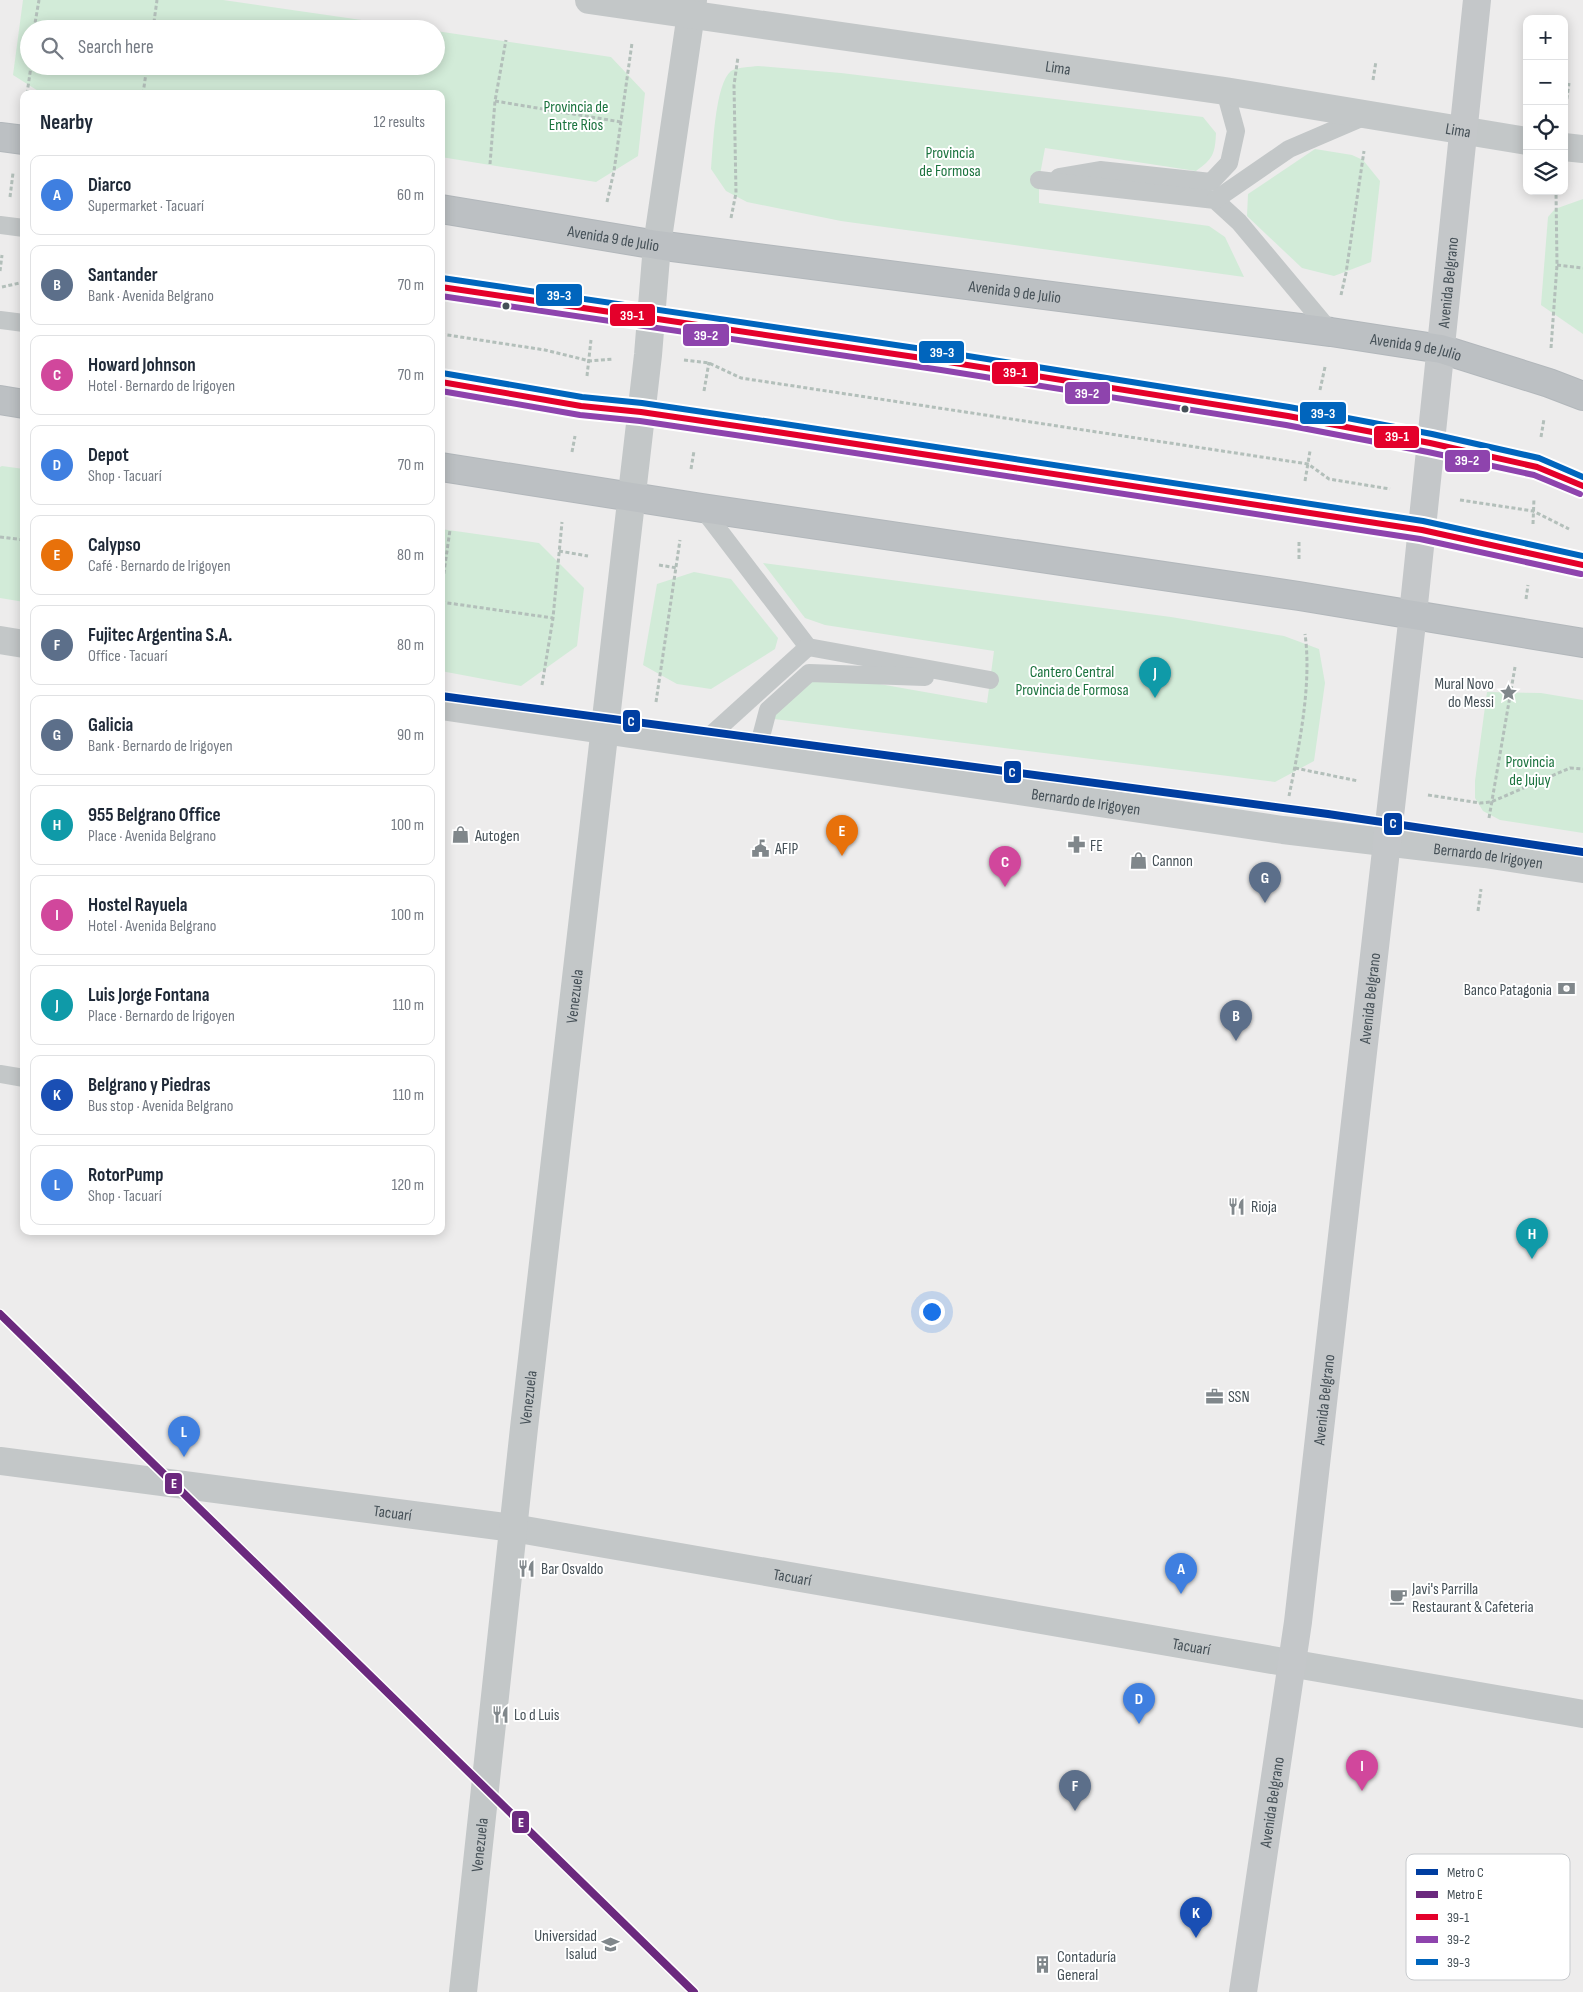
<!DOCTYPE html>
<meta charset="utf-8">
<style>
:root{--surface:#fff;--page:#f6f6f7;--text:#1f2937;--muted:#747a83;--line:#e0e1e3;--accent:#80878b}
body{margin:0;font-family:"Sofia Sans Condensed",sans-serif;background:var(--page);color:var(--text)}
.controls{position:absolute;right:15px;top:15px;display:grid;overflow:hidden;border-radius:10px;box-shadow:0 2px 12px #0003}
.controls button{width:45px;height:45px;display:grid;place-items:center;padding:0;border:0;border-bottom:1px solid var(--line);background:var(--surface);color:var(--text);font:25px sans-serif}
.you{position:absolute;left:931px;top:1311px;width:18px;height:18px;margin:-12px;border:4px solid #fff;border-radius:50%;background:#1a73e8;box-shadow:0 0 0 8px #1a73e833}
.badge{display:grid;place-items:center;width:32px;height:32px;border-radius:50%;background:var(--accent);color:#fff;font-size:16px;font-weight:700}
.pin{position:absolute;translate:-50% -41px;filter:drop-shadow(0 1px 2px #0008)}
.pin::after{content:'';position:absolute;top:26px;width:18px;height:15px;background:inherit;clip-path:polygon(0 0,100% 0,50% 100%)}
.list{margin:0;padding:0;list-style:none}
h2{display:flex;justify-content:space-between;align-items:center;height:65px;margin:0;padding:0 20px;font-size:21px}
h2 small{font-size:16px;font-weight:400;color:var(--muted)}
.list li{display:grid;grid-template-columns:32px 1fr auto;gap:15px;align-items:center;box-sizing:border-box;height:80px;margin:0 10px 10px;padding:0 10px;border:1px solid var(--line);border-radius:10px}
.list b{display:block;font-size:19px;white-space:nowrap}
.list p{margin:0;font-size:16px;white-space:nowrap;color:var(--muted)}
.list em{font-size:16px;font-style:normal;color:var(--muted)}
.icon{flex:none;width:28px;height:28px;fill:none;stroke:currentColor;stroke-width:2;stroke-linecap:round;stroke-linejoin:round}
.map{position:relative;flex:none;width:1583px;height:1992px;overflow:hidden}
.search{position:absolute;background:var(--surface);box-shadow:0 2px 12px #0003;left:20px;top:20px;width:425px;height:55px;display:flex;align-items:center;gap:12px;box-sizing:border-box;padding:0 18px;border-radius:28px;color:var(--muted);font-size:19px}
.panel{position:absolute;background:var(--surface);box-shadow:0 2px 12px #0003;left:20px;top:90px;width:425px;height:1145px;border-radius:10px}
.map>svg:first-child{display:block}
</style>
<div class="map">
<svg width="1583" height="1992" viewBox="0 0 1583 1992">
<rect width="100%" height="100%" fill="#edecec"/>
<g fill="#d2ebd8">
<polygon points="23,0 223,0 424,29 29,29 29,66 436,66 436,31 611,57 645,93 638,156 596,182 441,157 441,94 43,94 13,75"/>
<path d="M 758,66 L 841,73 L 1203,117 L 1216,133 C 1215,154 1213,159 1196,171 L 1045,148 L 1039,180 L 1039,203 L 1209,226 L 1225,237 L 1244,277 L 841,221 L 747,202 L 726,191 L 711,169 C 713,147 715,84 731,71 C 737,67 750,67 758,66 Z"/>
<polygon points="1315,149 1352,155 1363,160 1380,181 1371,262 1334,276 1302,268 1247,216 1248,194"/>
<polygon points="1583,199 1583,334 1541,305 1548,217 1555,209"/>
<polygon points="2,466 24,469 24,602 0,598 0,467"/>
<polygon points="441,529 539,543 584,588 577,646 521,686 441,671"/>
<polygon points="763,563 1171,617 1284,636 1319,649 1325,683 1314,761 1275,782 758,717 802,683 834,676 987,703 994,651 825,625 805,618"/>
<polygon points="694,572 731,579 778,638 775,649 711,689 677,684 643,665 657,584"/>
<polygon points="1487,692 1541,693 1583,700 1583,833 1500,820 1483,811 1475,798 1475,781"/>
</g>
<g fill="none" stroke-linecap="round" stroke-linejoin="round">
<defs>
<g id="trunk">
<polyline points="0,137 24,140"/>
<path id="s6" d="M 441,209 L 657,245 L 1331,332 L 1441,349 L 1549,383 L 1583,396"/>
<polyline points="0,400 24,404"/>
<polyline points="441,467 702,508 1299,596 1583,643"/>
</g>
</defs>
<use href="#trunk" stroke="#b2b7bb" stroke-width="30"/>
<g stroke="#b3bfba" stroke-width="3" stroke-dasharray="4 2.5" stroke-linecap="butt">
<polyline points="34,29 39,0"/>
<polyline points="153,29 157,0"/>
<polyline points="1373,80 1376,61"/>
<polyline points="27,94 31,66"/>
<polyline points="143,94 147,66"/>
<polyline points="495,101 621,122"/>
<polyline points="1565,112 1569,83"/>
<polyline points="490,164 495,101 506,40"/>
<polyline points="10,197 13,173"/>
<polyline points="607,202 614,171 632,43"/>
<polyline points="731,218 736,193 734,85 738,57"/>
<polyline points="1557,265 1583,268"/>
<polyline points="0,271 2,255"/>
<polyline points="2,287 24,282"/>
<polyline points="1341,295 1346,273 1364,151"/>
<polyline points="441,334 545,350 590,361 613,359"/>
<polyline points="1551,348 1557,265 1556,191"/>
<polyline points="684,360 709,363 741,378 1308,464 1329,479 1390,489"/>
<polyline points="587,376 591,340"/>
<polyline points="1320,390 1325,367"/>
<polyline points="704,391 709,362"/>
<polyline points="1541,437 1544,419"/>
<polyline points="572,452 575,436"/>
<polyline points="691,469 694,451"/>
<polyline points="1305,481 1310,451"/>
<polyline points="1460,500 1533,511 1569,529"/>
<polyline points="1533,524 1534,498"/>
<polyline points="0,537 24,540"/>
<polyline points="1299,542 1299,561"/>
<polyline points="559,551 588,556"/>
<polyline points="659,565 677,568"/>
<polyline points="441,593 450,530"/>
<polyline points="1526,599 1528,585"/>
<polyline points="441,602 553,618"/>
<polyline points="542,685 553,618 562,522"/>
<polyline points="656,702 680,540"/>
<polyline points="1295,768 1358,781"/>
<polyline points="1428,795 1480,803 1491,802 1570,768 1583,769"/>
<path d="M 1289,796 C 1299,747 1312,684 1305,634"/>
<polyline points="1489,818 1515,667"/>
<polyline points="1478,911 1481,889"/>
</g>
<g stroke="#c3c7c8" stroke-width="18">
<polyline points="1059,177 1100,170 1211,182 1229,163 1236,131 1225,91"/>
<polyline points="1039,180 1215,200 1239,222 1331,332"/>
<polyline points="1215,200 1289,149 1366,116"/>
<polyline points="0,225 24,228"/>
<polyline points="441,287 942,361 1288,416 1430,443 1537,467 1583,486"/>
<polyline points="0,320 24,323"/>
<polyline points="441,382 581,406 641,412 777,432 1422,530 1583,565"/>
<polyline points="702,508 808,647 990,680"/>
<polyline points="701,744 808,647"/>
<polyline points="757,752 768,710 809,673 925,677"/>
<polyline points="0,1074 24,1078"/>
</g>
<g stroke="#c3c7c8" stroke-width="28">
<path id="s1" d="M 0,1461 L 513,1528 L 1583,1714"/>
<path id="s2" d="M 463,1992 L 524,1428 L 648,355 L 657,245 L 693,0"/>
</g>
<g stroke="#c3c7c8" stroke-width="28">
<path id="s3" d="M 589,0 L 1225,91 L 1527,141"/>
<polyline points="1564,147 1583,149"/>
<polyline points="0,640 24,644"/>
<path id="s4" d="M 441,706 L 1283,830 L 1485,854 L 1583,869"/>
</g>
<path stroke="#c4c7c9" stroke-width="28" id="s5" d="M 1243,1992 L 1298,1622 L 1413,614 L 1477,0"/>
<use href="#trunk" stroke="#bcc0c3" stroke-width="28"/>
<defs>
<g id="bus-1">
<polyline points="441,287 942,361 1288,416 1430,443 1537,467 1583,486"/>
<polyline points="441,382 581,406 641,412 777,432 1422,530 1583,565"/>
</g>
<g id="bus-2">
<polyline points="441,296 941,370 1286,425 1428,452 1534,475 1580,494"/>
<polyline points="441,391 580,415 640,421 776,441 1420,539 1581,574"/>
</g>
<g id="bus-3">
<polyline points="442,278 943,352 1289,407 1432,434 1539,458 1583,477"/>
<polyline points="442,373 582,397 642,403 778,423 1423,521 1583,556"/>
</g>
</defs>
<use href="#bus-1" stroke="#fff" stroke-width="10"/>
<use href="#bus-2" stroke="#fff" stroke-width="10"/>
<use href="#bus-3" stroke="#fff" stroke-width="10"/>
<use href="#bus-1" stroke="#e4002b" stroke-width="6"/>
<use href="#bus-2" stroke="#8e44ad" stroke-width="6"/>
<use href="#bus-3" stroke="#0065bd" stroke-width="6"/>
<defs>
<polyline id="metro-1" points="441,696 1328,814 1583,852"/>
<polyline id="metro-2" points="0,1314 694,1992"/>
</defs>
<use href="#metro-1" stroke="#fff" stroke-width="11"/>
<use href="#metro-2" stroke="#fff" stroke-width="11"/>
<use href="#metro-1" stroke="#003ea1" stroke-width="8"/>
<use href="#metro-2" stroke="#6b297e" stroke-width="8"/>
</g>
<defs>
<symbol id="sight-bare" viewBox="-9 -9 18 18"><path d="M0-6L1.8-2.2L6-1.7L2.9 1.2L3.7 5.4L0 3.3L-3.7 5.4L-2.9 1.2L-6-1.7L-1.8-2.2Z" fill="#80878b" stroke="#fff" stroke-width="2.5" paint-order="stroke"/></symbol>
<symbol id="shop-bare" viewBox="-9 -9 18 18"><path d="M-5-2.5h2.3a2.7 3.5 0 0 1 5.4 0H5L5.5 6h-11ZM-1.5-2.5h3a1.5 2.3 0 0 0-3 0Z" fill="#80878b" stroke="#fff" stroke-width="2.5" paint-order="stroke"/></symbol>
<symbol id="pharmacy-bare" viewBox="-9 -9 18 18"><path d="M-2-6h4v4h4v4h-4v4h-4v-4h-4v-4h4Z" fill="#80878b" stroke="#fff" stroke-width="2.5" paint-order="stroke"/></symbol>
<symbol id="civic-bare" viewBox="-9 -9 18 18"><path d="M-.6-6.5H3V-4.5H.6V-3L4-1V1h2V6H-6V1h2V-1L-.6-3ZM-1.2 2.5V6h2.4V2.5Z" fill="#80878b" stroke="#fff" stroke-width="2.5" paint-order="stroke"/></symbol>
<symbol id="bank-bare" viewBox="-9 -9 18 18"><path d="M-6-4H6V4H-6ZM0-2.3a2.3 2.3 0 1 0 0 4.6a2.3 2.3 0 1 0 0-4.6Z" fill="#80878b" stroke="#fff" stroke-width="2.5" paint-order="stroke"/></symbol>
<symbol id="restaurant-bare" viewBox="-9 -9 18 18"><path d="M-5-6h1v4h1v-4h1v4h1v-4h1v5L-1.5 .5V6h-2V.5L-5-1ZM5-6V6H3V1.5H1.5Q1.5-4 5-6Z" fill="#80878b" stroke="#fff" stroke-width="2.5" paint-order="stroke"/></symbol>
<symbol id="office-bare" viewBox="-9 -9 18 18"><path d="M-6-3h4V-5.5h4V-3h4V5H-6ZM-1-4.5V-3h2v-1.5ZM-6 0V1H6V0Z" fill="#80878b" stroke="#fff" stroke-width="2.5" paint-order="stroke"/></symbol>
<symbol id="cafe-bare" viewBox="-9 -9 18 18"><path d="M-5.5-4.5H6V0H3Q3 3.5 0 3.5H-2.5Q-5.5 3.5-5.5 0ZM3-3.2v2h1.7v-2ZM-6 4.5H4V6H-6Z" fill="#80878b" stroke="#fff" stroke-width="2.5" paint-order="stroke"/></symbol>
<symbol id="university-bare" viewBox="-9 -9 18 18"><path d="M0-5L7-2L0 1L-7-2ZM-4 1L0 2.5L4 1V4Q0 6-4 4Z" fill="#80878b" stroke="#fff" stroke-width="2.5" paint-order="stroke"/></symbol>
<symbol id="building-bare" viewBox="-9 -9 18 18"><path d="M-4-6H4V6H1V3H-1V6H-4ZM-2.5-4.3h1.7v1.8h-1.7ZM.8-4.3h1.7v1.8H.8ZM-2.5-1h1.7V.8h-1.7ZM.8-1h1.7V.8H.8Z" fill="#80878b" stroke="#fff" stroke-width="2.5" paint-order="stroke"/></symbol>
</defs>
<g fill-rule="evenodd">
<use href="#sight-bare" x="1496" y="680" width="25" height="25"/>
<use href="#shop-bare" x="448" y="822" width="25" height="25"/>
<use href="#pharmacy-bare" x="1064" y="832" width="25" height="25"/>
<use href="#civic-bare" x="748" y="836" width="25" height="25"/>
<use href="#shop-bare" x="1126" y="848" width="25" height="25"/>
<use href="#bank-bare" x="1554" y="976" width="25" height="25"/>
<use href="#restaurant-bare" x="1224" y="1194" width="25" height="25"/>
<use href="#office-bare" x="1202" y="1384" width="25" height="25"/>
<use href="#restaurant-bare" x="514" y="1556" width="25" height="25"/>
<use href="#cafe-bare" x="1386" y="1584" width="25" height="25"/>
<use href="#restaurant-bare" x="488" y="1702" width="25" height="25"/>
<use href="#university-bare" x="598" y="1932" width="25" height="25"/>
<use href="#building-bare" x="1030" y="1952" width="25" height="25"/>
</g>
<g fill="#455057" stroke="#fff" stroke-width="2">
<circle cx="506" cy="306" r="4.5"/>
<circle cx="1185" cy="409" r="4.5"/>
</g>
<g text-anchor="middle" stroke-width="4" stroke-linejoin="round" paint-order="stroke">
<g font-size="16" fill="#455057" stroke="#fff">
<text dy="6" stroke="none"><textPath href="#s3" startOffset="474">Lima</textPath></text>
<text dy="6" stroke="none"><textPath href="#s3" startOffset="879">Lima</textPath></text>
<text dy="6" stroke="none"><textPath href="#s6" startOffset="175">Avenida 9 de Julio</textPath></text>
<text dy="6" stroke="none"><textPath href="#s5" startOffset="1722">Avenida Belgrano</textPath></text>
<text dy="6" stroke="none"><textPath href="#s6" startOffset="580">Avenida 9 de Julio</textPath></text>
<text dy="6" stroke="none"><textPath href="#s6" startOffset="985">Avenida 9 de Julio</textPath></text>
<text dy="6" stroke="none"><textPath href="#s4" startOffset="652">Bernardo de Irigoyen</textPath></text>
<text dy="6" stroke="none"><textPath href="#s4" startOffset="1058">Bernardo de Irigoyen</textPath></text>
<text dy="6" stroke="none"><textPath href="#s2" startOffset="1002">Venezuela</textPath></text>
<text dy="6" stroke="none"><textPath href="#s5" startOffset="1002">Avenida Belgrano</textPath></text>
<text dy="6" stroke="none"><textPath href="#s2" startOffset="598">Venezuela</textPath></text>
<text dy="6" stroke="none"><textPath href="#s5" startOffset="598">Avenida Belgrano</textPath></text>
<text dy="6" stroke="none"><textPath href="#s1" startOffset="396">Tacuarí</textPath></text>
<text dy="6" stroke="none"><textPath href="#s1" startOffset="801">Tacuarí</textPath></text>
<text dy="6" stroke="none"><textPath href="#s1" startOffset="1206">Tacuarí</textPath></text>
<text dy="6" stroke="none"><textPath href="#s5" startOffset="192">Avenida Belgrano</textPath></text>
<text dy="6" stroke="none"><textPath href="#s2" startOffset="148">Venezuela</textPath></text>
</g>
<g font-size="16" fill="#1b733e" stroke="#fff">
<text x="576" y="112">Provincia de<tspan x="576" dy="18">Entre Rios</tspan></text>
<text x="950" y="158">Provincia<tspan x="950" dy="18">de Formosa</tspan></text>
<text x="1072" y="677">Cantero Central<tspan x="1072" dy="18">Provincia de Formosa</tspan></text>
<text x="1530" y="767">Provincia<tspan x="1530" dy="18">de Jujuy</tspan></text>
</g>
<g font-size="16" fill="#455057" stroke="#fff" text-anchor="start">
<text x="1494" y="689" text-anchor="end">Mural Novo<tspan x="1494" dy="18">do Messi</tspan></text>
<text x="475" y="841">Autogen</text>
<text x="1090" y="851">FE</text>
<text x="775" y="854">AFIP</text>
<text x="1152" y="866">Cannon</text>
<text x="1552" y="995" text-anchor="end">Banco Patagonia</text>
<text x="1251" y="1212">Rioja</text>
<text x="1228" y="1402">SSN</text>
<text x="541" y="1574">Bar Osvaldo</text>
<text x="1412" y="1594">Javi's Parrilla<tspan x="1412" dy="18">Restaurant &amp; Cafeteria</tspan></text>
<text x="514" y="1720">Lo d Luis</text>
<text x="597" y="1941" text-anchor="end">Universidad<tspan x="597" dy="18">Isalud</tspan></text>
<text x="1057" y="1962">Contaduría<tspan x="1057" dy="18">General</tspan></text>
</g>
</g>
<rect x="1406" y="1854" width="164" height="126" rx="8" fill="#fff" stroke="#c7cacd" stroke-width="1"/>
<rect x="1416" y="1869" width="22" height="6" fill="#003ea1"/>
<rect x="1416" y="1891" width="22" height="7" fill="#6b297e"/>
<rect x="1416" y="1914" width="22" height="6" fill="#e4002b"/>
<rect x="1416" y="1936" width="22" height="7" fill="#8e44ad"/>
<rect x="1416" y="1959" width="22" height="6" fill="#0065bd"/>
<g font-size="14" fill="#455057">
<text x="1447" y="1877">Metro C</text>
<text x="1447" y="1899">Metro E</text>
<text x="1447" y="1922">39-1</text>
<text x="1447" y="1944">39-2</text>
<text x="1447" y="1967">39-3</text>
</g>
<g stroke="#fff" stroke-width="2">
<rect x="535" y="283" width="48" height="24" rx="5" fill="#0065bd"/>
<rect x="609" y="303" width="47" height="24" rx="5" fill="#e4002b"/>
<rect x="682" y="323" width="48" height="24" rx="5" fill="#8e44ad"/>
<rect x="918" y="340" width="47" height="24" rx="5" fill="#0065bd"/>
<rect x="991" y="361" width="48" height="24" rx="5" fill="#e4002b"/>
<rect x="1064" y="381" width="47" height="24" rx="5" fill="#8e44ad"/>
<rect x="1299" y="401" width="48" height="24" rx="5" fill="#0065bd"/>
<rect x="1373" y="425" width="47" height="24" rx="5" fill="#e4002b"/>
<rect x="1444" y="449" width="47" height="24" rx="5" fill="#8e44ad"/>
<rect x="622" y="709" width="19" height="24" rx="5" fill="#003ea1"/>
<rect x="1003" y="760" width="19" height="24" rx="5" fill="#003ea1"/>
<rect x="1383" y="812" width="20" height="24" rx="5" fill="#003ea1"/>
<rect x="164" y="1472" width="19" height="23" rx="5" fill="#6b297e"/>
<rect x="511" y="1810" width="19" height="24" rx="5" fill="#6b297e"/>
</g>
<g font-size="14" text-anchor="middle" font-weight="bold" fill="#fff">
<text x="559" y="300">39-3</text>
<text x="632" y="320">39-1</text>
<text x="706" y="340">39-2</text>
<text x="942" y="357">39-3</text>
<text x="1015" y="377">39-1</text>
<text x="1087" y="398">39-2</text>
<text x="1323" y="418">39-3</text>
<text x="1397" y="441">39-1</text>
<text x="1467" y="465">39-2</text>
<text x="631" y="726">C</text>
<text x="1012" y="777">C</text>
<text x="1393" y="828">C</text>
<text x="174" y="1488">E</text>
<text x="521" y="1827">E</text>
</g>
</svg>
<div class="controls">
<button>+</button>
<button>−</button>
<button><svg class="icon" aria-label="locate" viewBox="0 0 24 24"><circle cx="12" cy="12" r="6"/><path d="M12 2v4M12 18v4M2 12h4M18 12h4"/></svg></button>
<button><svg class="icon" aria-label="layers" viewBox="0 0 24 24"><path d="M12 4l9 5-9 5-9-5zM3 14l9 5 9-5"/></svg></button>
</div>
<div class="you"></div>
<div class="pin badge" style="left:1181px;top:1594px;background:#3f7fe0">A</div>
<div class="pin badge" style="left:1236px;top:1041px;background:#5c6f8a">B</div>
<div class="pin badge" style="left:1005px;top:887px;background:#d1479c">C</div>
<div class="pin badge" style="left:1139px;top:1724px;background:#3f7fe0">D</div>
<div class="pin badge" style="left:842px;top:856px;background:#e8710a">E</div>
<div class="pin badge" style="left:1075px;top:1811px;background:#5c6f8a">F</div>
<div class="pin badge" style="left:1265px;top:903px;background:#5c6f8a">G</div>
<div class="pin badge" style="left:1532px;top:1259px;background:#0f9aa8">H</div>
<div class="pin badge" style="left:1362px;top:1791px;background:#d1479c">I</div>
<div class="pin badge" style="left:1155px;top:698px;background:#0f9aa8">J</div>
<div class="pin badge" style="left:1196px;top:1938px;background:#1a4fb4">K</div>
<div class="pin badge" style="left:184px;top:1457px;background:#3f7fe0">L</div>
<div class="search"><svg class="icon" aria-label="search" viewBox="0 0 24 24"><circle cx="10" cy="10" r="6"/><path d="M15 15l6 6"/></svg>Search here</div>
<section class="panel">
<h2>Nearby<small>12 results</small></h2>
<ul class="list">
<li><span class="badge" style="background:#3f7fe0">A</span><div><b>Diarco</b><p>Supermarket · Tacuarí</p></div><em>60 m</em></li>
<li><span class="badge" style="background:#5c6f8a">B</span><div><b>Santander</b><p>Bank · Avenida Belgrano</p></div><em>70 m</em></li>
<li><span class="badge" style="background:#d1479c">C</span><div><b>Howard Johnson</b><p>Hotel · Bernardo de Irigoyen</p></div><em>70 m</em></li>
<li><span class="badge" style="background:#3f7fe0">D</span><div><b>Depot</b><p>Shop · Tacuarí</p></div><em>70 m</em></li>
<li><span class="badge" style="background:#e8710a">E</span><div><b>Calypso</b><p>Café · Bernardo de Irigoyen</p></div><em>80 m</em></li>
<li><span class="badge" style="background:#5c6f8a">F</span><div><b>Fujitec Argentina S.A.</b><p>Office · Tacuarí</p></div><em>80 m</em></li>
<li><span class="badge" style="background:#5c6f8a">G</span><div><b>Galicia</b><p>Bank · Bernardo de Irigoyen</p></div><em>90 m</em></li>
<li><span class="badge" style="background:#0f9aa8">H</span><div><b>955 Belgrano Office</b><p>Place · Avenida Belgrano</p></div><em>100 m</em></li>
<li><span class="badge" style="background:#d1479c">I</span><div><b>Hostel Rayuela</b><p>Hotel · Avenida Belgrano</p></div><em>100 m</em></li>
<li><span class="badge" style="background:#0f9aa8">J</span><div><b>Luis Jorge Fontana</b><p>Place · Bernardo de Irigoyen</p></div><em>110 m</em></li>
<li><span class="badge" style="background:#1a4fb4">K</span><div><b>Belgrano y Piedras</b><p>Bus stop · Avenida Belgrano</p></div><em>110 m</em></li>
<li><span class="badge" style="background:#3f7fe0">L</span><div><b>RotorPump</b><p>Shop · Tacuarí</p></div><em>120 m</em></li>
</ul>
</section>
</div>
